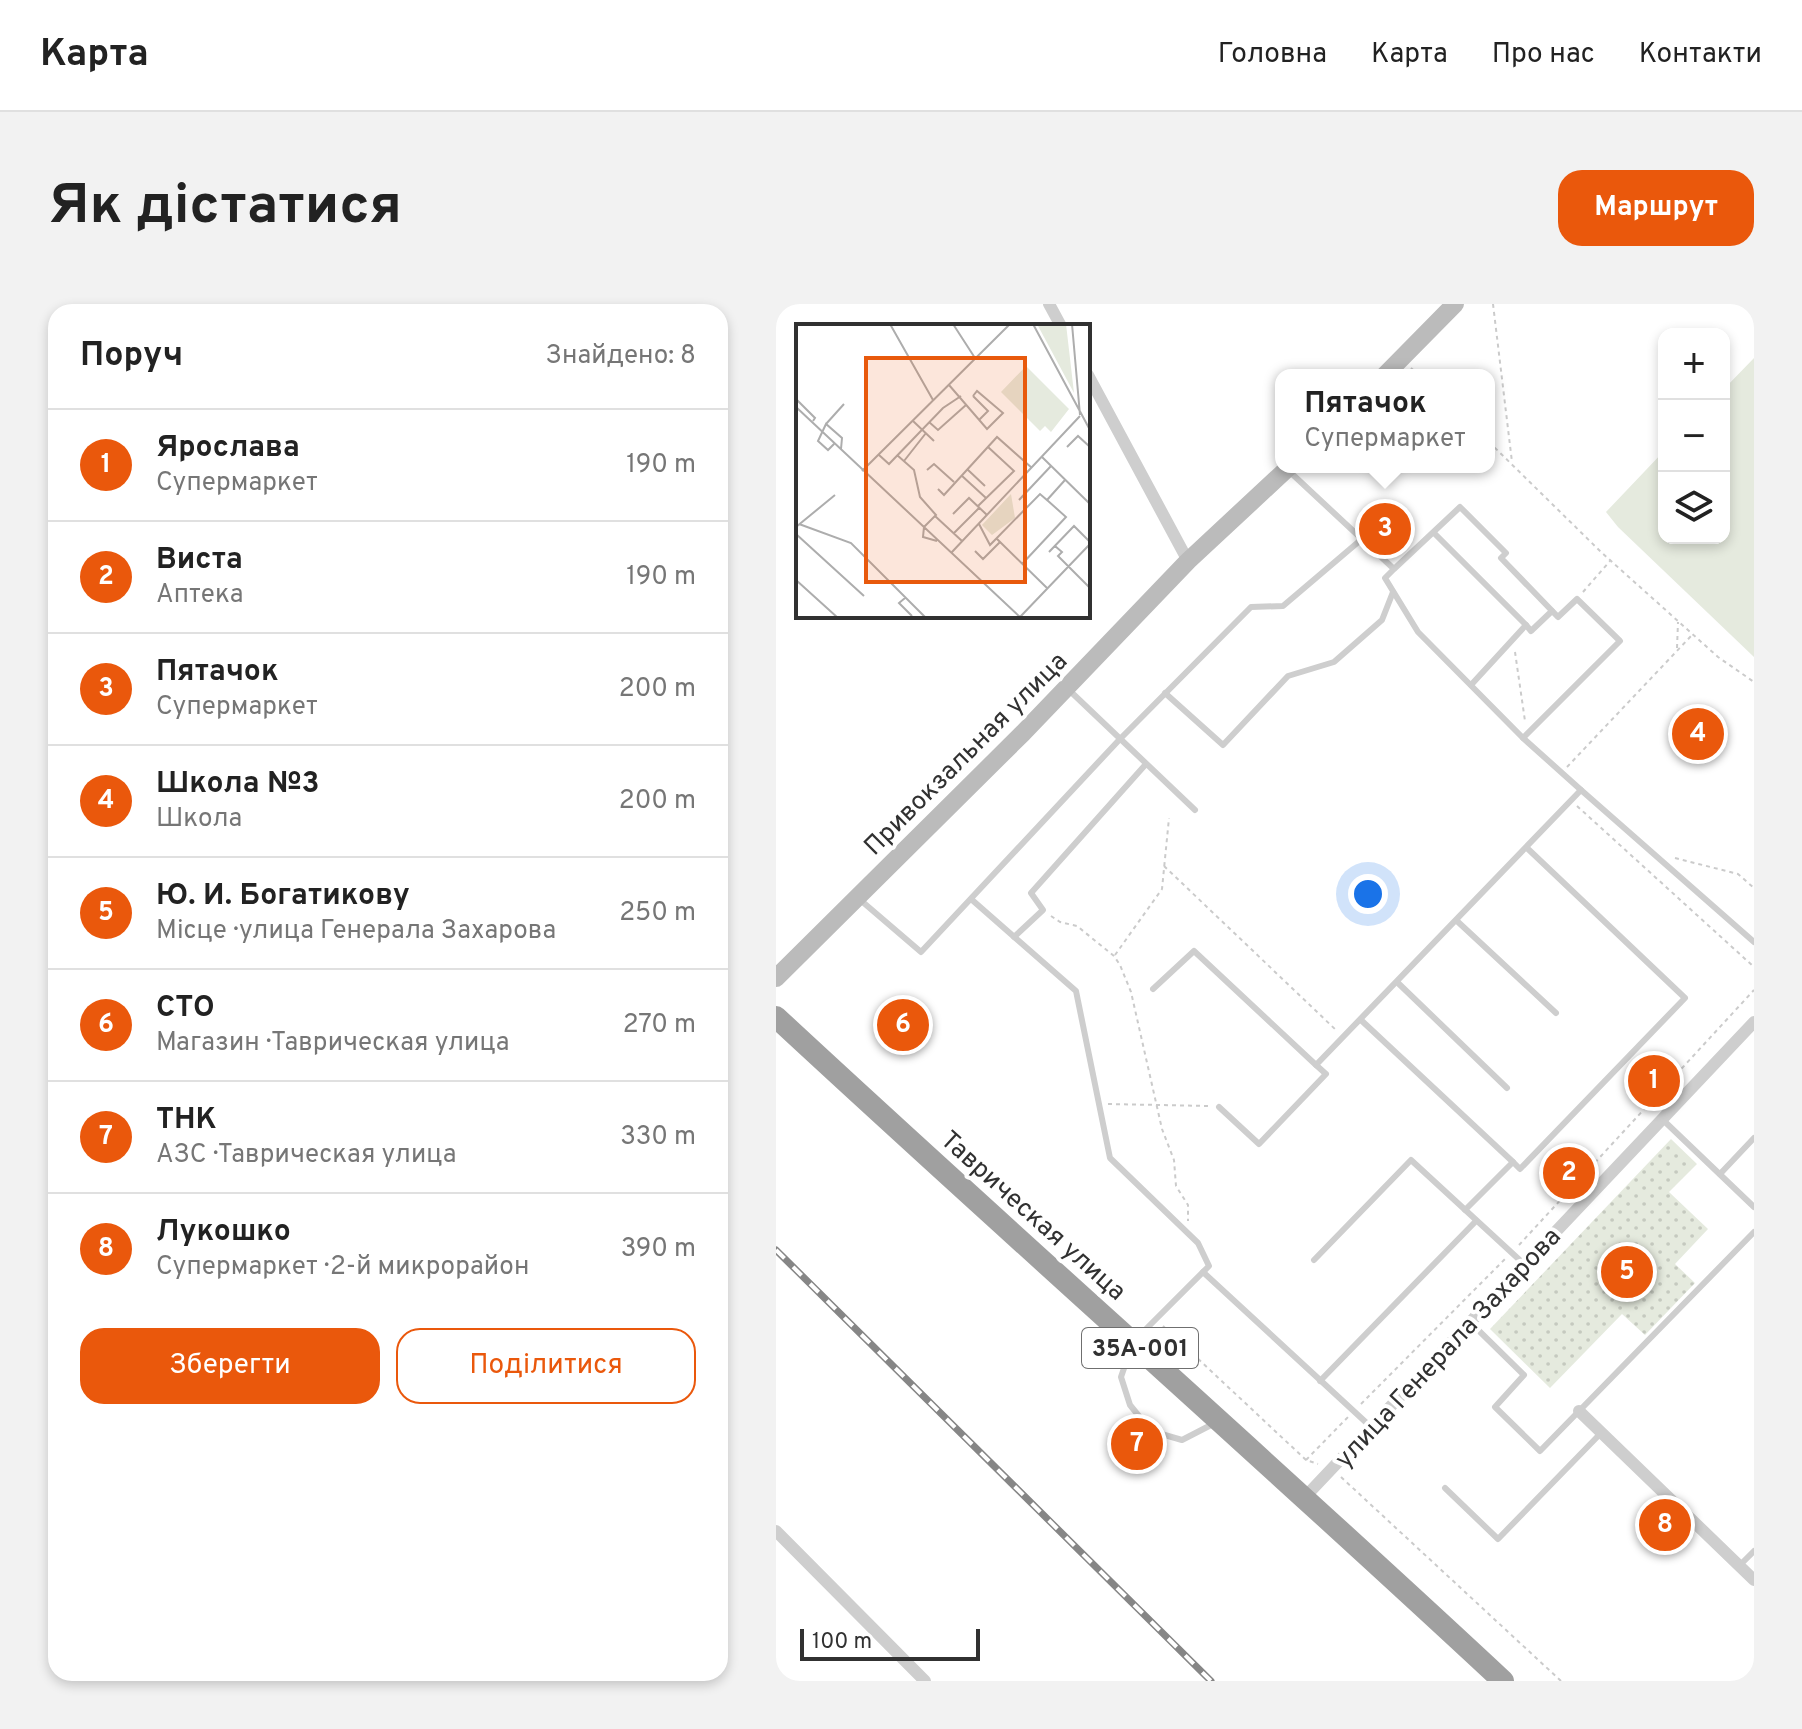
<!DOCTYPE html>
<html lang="uk">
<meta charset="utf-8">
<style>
:root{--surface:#fff;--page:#f2f2f2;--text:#222;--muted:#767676;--line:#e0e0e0;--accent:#ea580c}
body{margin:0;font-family:Overpass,sans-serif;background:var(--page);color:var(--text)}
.controls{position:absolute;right:24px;top:24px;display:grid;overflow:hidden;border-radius:16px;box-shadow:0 4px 12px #0003}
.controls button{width:72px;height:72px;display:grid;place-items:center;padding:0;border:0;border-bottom:2px solid var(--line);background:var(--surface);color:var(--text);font:40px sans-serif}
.scale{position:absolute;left:24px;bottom:20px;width:180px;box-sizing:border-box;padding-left:8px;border:4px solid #313131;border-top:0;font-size:22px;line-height:28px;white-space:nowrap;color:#313131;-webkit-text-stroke:6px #fff;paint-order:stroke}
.you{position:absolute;left:592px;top:590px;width:28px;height:28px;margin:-20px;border:6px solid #fff;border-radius:50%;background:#1a73e8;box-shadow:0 0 0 12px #1a73e833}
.badge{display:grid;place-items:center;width:52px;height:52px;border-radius:50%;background:var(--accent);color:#fff;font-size:26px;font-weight:700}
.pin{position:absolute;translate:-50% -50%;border:4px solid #fff;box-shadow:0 2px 8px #0006}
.popup{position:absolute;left:499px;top:65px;width:220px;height:104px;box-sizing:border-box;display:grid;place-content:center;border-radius:16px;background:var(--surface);filter:drop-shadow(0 2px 6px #0005);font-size:26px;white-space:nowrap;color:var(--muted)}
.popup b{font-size:30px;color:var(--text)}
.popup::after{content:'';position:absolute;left:50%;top:100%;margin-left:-16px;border:16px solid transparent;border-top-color:var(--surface)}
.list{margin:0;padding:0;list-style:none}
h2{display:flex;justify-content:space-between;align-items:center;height:104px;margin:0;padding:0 32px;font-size:34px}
h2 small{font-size:26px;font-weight:400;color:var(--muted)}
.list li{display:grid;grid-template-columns:52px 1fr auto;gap:24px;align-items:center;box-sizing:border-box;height:112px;padding:0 32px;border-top:2px solid var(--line)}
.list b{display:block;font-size:30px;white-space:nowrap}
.list p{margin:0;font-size:26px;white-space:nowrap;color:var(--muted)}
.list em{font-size:26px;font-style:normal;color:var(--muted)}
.actions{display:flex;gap:16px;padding:24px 32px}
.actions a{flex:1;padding:18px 0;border:2px solid var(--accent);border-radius:24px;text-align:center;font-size:28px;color:var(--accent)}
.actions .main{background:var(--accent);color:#fff}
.icon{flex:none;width:44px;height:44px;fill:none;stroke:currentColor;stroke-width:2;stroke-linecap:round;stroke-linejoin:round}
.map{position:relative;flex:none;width:978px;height:1377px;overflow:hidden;border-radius:24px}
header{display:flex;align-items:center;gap:48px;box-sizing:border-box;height:112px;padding:0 40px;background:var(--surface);border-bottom:2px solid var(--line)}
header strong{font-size:38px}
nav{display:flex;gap:44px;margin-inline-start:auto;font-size:28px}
.intro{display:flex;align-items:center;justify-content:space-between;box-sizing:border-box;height:192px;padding:0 48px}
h1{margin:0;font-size:56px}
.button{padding:20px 36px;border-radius:24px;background:var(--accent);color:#fff;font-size:28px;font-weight:700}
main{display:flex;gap:48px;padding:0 48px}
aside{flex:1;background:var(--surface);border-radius:24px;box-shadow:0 4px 12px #0003}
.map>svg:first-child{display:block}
</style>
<header>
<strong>Карта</strong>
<nav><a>Головна</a><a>Карта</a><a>Про нас</a><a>Контакти</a></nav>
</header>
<div class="intro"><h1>Як дістатися</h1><a class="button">Маршрут</a></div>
<main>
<aside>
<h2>Поруч<small>Знайдено: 8</small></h2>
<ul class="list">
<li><span class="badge">1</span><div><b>Ярослава</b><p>Супермаркет</p></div><em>190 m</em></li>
<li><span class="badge">2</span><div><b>Виста</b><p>Аптека</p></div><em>190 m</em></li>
<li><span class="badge">3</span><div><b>Пятачок</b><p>Супермаркет</p></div><em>200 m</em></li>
<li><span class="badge">4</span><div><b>Школа №3</b><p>Школа</p></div><em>200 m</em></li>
<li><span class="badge">5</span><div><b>Ю. И. Богатикову</b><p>Місце · улица Генерала Захарова</p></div><em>250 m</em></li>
<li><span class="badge">6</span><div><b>СТО</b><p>Магазин · Таврическая улица</p></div><em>270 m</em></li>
<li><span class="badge">7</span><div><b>ТНК</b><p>АЗС · Таврическая улица</p></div><em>330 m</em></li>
<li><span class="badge">8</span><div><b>Лукошко</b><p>Супермаркет · 2-й микрорайон</p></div><em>390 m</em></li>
</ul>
<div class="actions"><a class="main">Зберегти</a><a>Поділитися</a></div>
</aside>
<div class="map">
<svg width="978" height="1377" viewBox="0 0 978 1377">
<defs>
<pattern id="park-dots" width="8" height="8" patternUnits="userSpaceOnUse" patternTransform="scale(2)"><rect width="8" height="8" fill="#e5eade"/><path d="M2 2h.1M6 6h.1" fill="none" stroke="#c5c9bf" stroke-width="1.8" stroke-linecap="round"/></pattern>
</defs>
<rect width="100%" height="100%" fill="#fff"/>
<polygon fill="#e5eade" points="978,54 978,353 842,223 830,208 888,147 888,234 948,234 948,85"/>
<polygon fill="url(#park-dots)" points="895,835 921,860 893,888 932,925 899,960 919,979 869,1031 846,1010 774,1084 714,1025"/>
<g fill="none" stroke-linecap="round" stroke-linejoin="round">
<g stroke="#cbcbcb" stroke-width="2" stroke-dasharray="4 4" stroke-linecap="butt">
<polyline points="717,0 736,158"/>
<polyline points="635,64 643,71"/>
<polyline points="713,138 825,248 942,353 978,378"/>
<polyline points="807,288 834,257"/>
<polyline points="901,344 902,318"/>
<polyline points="739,348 749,417"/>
<polyline points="791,463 916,331"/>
<polyline points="801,502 978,663"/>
<polyline points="899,554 962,570 978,584"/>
<polyline points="388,562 561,727"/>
<polyline points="275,612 284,618 301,622 338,652 344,661 355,688 386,825 398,856 400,882 412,901 412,917"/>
<polyline points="339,651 386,585 393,514"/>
<polyline points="332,800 433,802"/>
<polyline points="743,941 978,686"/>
<polyline points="387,1022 530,1156 542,1160"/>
<polyline points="585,1100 730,954"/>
<polyline points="530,1156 572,1113"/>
<polyline points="565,1173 785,1377"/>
</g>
<g stroke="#cecece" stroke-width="6">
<polyline points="514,168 618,265 609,274 642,328 747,434 844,337 801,295 782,313 725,254 730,249 684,203 618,265"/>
<polyline points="658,229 750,321 695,381"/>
<polyline points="750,321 755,327 776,307"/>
<polyline points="294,387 419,506"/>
<polyline points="389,389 447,441 512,372 558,358 606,316 617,288"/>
<polyline points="747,434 805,486"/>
<polyline points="82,594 145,648 344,435 475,303 507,302 587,234"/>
<polyline points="195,595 300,687 334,854 422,939 433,962 361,1034"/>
<polyline points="681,617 780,709"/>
<polyline points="238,633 267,606 255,589 370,460"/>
<polyline points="622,679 731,784"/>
<polyline points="377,685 418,647 540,761"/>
<polyline points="586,717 737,858"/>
<polyline points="443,803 483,840 550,770 540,761 805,486 978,638"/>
<polyline points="886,815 978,903"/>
<polyline points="944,870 978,834"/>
<polyline points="689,906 737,858 744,865 909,694 751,544"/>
<polyline points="538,956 635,856 748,960"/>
<polyline points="427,968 595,1123"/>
<polyline points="694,1018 748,1071 719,1103 764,1147 978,928"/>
<polyline points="355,1044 345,1073 354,1101 375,1127 406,1136 437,1120"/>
<polyline points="544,1077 700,917"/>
<polyline points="669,1184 722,1235 825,1129"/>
<polyline points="963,1262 978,1247"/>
</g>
<g stroke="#cecece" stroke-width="12">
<polyline points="273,0 285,22"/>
<polyline points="312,71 412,257"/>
<polyline points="803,1107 978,1276"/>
<polyline points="529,1193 978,718"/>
<polyline points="0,1227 149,1377"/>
</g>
<g stroke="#bbb" stroke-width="18">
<polyline points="609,71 679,0"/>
<polyline points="0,674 247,429 412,257 513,163"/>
</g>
<path stroke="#a0a0a0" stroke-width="22" d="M 0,713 C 240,936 487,1153 727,1377"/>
<defs>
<polyline id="rail" points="0,946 435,1377"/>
</defs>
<use href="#rail" stroke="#868686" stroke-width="7"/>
<use href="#rail" stroke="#fff" stroke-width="4" stroke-dasharray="12" stroke-linecap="butt"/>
</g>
<g text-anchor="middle" stroke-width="8" stroke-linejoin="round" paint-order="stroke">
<rect fill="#fff" stroke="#6f6f6f" stroke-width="2" x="306" y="1024" width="116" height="40" rx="6"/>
<g font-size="24" font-weight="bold" fill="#313131">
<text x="364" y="1052">35А-001</text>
</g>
<g font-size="26" fill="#313131" stroke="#fff">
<text transform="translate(189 449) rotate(-45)" y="9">Привокзальная улица</text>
<text transform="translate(258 911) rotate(42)" y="9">Таврическая улица</text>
<text transform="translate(671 1043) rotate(-47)" y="9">улица Генерала Захарова</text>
</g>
</g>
<g transform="translate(20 20)">
<rect width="294" height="294" fill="#fff"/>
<path d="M 230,42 L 273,85 L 255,108 L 249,102 L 244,107 L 205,68 Z" fill="#e5eade"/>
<path d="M 241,0 L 270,0 L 278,69 ZM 215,170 L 219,194 L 196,211 L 186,201 Z" fill="#e5eade"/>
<path fill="none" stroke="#adadad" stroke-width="2" d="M 35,0 L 62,0M 94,0 L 137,76M 157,0 L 179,34M 237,0 L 294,106M 276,0 L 284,91M 153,61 L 191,105 L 207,89 L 181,67 L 177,72M 177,72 L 192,87 L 183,96M 0,75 L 19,94 L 17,97M 0,83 L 225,294M 117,97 L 138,117M 133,98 L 142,106 L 170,81M 30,100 L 48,80M 38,120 L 32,126 L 22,117 L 30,100 L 46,114 L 45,125M 271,123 L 282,112 L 294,123M 83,131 L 93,140 L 147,84 L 165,72M 101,131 L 118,146 L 124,173 L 140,191 L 128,203 L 127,213 L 141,217M 246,133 L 294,180M 108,137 L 130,109M 171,145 L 189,162M 131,146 L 138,140 L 158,158M 66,147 L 214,0M 165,151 L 190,174M 142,165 L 148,171 L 201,113 L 236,144M 223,176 L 255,142M 182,182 L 218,147 L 192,123M 157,190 L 173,174 L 191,191M 139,192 L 166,217M 3,200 L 55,219 L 130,294M 183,200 L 194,221 L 244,170 L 251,176 L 269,156M 0,203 L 39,171M 158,209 L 184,183M 0,210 L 68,272M 200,214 L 251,264M 259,222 L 266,228 L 262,232 L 294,264M 179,227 L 187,235 L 204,218M 156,228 L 284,92M 253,228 L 278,202 L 294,218M 226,240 L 270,193 L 251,176M 0,256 L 42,294M 109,274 L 103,279 L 116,292M 224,293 L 294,220"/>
<path fill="#e8590c" fill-opacity="0.15" stroke="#e8590c" stroke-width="4" d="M 70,34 L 229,34 L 229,258 L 70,258 Z"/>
<rect width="294" height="294" fill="none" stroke="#313131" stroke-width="4"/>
</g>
</svg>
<div class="controls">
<button>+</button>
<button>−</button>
<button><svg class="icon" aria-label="layers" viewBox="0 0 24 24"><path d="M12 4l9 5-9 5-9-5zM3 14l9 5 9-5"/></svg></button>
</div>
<div class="scale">100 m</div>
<div class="you"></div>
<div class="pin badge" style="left:878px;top:777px">1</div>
<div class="pin badge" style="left:793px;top:869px">2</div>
<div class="pin badge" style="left:609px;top:225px">3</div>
<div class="popup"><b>Пятачок</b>Супермаркет</div>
<div class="pin badge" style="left:922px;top:430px">4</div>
<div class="pin badge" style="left:851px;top:968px">5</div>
<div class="pin badge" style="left:127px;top:721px">6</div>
<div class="pin badge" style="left:361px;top:1140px">7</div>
<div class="pin badge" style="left:889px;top:1221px">8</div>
</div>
</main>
